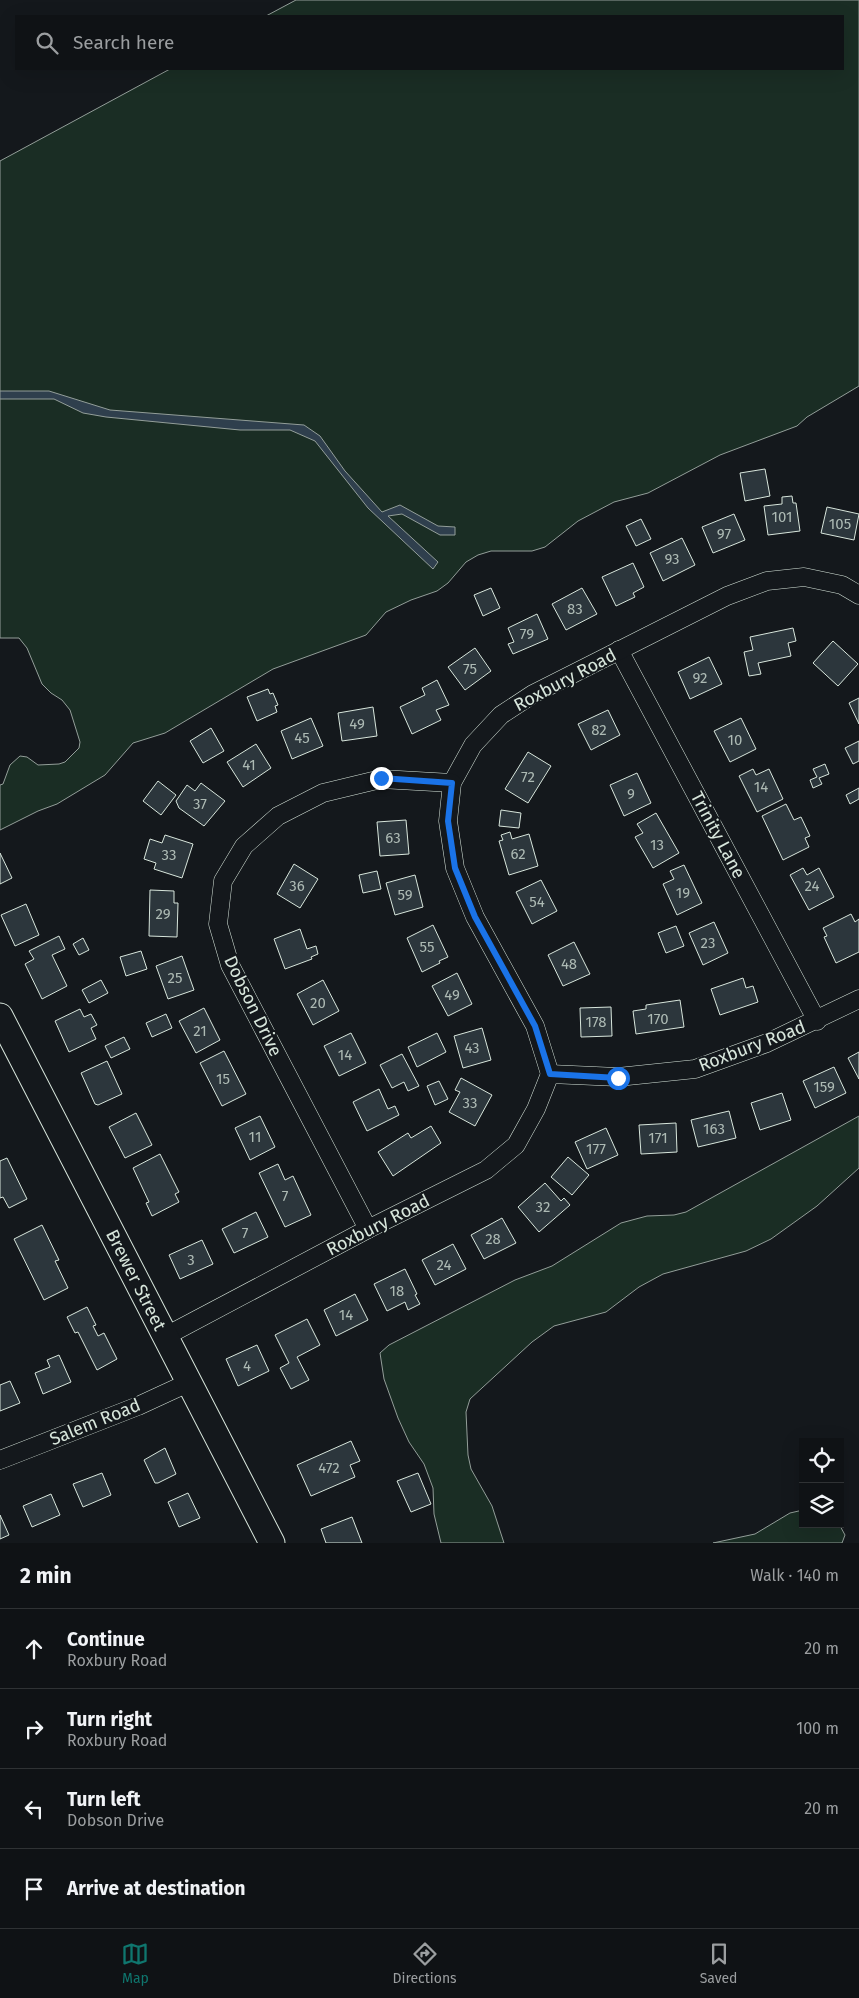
<!DOCTYPE html>
<meta charset="utf-8">
<style>
:root{--surface:#0f1215;--page:#1d2022;--text:#f1f3f6;--muted:#9b9ea0;--line:#2f3234;--accent:#0f766e}
body{margin:0;font-family:"Fira Sans",sans-serif;background:var(--page);color:var(--text)}
.controls{position:absolute;right:15px;bottom:15px;display:grid;overflow:hidden;border-radius:0px;box-shadow:0 5px 20px #0002}
.controls button{width:45px;height:45px;display:grid;place-items:center;padding:0;border:0;border-bottom:1px solid var(--line);background:var(--surface);color:var(--text);font:25px sans-serif}
.stop{position:absolute;width:15px;height:15px;margin:-11px;border:4px solid #1a73e8;border-radius:50%;background:#fff}
.stop.end{background:#1a73e8;border-color:#fff;box-shadow:0 1px 5px #0008}
.list{margin:0;padding:0;list-style:none}
h2{display:flex;justify-content:space-between;align-items:center;height:65px;margin:0;padding:0 20px;font-size:21px}
h2 small{font-size:16px;font-weight:400;color:var(--muted)}
.list li{display:grid;grid-template-columns:32px 1fr auto;gap:15px;align-items:center;box-sizing:border-box;height:80px;padding:0 20px;border-top:1px solid var(--line)}
.list b{display:block;font-size:19px;white-space:nowrap}
.list p{margin:0;font-size:16px;white-space:nowrap;color:var(--muted)}
.list em{font-size:16px;font-style:normal;color:var(--muted)}
.icon{flex:none;width:28px;height:28px;fill:none;stroke:currentColor;stroke-width:2;stroke-linecap:round;stroke-linejoin:round}
.map{position:relative;flex:none;width:859px;height:1543px;overflow:hidden}
.search{position:absolute;background:var(--surface);box-shadow:0 5px 20px #0002;left:15px;right:15px;top:15px;height:55px;display:flex;align-items:center;gap:12px;box-sizing:border-box;padding:0 18px;border-radius:0px;color:var(--muted);font-size:19px}
.sheet{height:385px;background:var(--surface)}
nav{display:flex;justify-content:space-around;align-items:center;box-sizing:border-box;height:70px;border-top:1px solid var(--line);background:var(--surface);font-size:14px;color:var(--muted)}
nav a{display:grid;justify-items:center;gap:2px}
nav .on{color:var(--accent)}
.map>svg:first-child{display:block}
</style>
<div class="map">
<svg width="859" height="1543" viewBox="0 0 859 1543">
<rect width="100%" height="100%" fill="#14181c"/>
<g fill="#1a2d24" stroke="#939e99">
<polygon points="296,0 859,0 859,386 807,417 797,426 720,455 648,493 614,502 578,521 545,547 532,551 491,551 478,555 466,562 448,583 437,591 411,600 386,612 366,635 273,669 165,733 133,743 105,775 57,804 38,811 0,830 0,785 3,784 10,765 20,756 27,757 38,765 59,764 65,762 79,748 80,742 70,710 62,700 51,693 42,684 27,648 19,638 0,638 0,161 170,69 843,69 843,16 266,16"/>
<polygon points="859,1116 859,1168 817,1206 771,1239 746,1251 663,1274 639,1287 606,1312 554,1326 532,1342 470,1399 466,1412 468,1455 471,1469 492,1506 504,1543 441,1543 434,1514 433,1488 424,1464 409,1442 398,1418 384,1379 380,1353 389,1345 515,1280 552,1266 621,1223 647,1216 674,1215 686,1212"/>
<polygon points="803,1510 803,1524 839,1524 845,1535 842,1543 713,1543 755,1534 790,1513"/>
</g>
<polygon fill="#2f3f4d" stroke="#939e99" points="0,391 49,391 110,410 304,425 320,436 345,471 382,512 400,505 438,526 455,527 455,535 440,535 402,514 388,516 438,562 433,569 368,508 315,441 290,430 240,430 106,417 83,413 54,399 0,399"/>
<g fill="#2c363c" stroke="#d8e6dc">
<polygon points="765,469 770,496 745,501 740,473"/>
<polygon points="792,496 793,503 796,503 800,531 768,535 764,506 782,504 782,497"/>
<polygon points="827,507 859,514 854,540 821,533"/>
<polygon points="734,514 745,540 713,553 702,527"/>
<polygon points="641,519 651,539 636,546 626,526"/>
<polygon points="682,538 695,565 663,581 650,553"/>
<polygon points="633,563 644,587 633,593 635,597 616,606 602,577"/>
<polygon points="491,588 500,608 483,616 474,595"/>
<polygon points="582,588 597,614 566,630 552,604"/>
<polygon points="537,614 548,639 513,654 508,644 514,642 508,628"/>
<polygon points="793,628 796,641 788,643 791,656 758,663 761,674 749,676 744,652 753,650 750,637"/>
<polygon points="833,641 858,664 838,686 813,663"/>
<polygon points="475,648 491,671 465,690 448,667"/>
<polygon points="709,657 722,684 690,699 678,672"/>
<polygon points="437,680 449,705 436,710 441,720 412,734 400,707 425,695 422,688"/>
<polygon points="268,689 270,694 273,693 278,705 275,706 277,712 257,721 247,697"/>
<polygon points="859,698 859,724 849,703"/>
<polygon points="373,707 377,736 342,741 338,713"/>
<polygon points="608,710 620,735 591,750 578,724"/>
<polygon points="311,718 323,746 292,759 281,731"/>
<polygon points="741,718 756,749 730,762 714,731"/>
<polygon points="211,728 224,751 203,763 190,741"/>
<polygon points="859,741 859,761 853,764 845,748"/>
<polygon points="256,744 271,768 243,787 227,762"/>
<polygon points="528,752 551,766 528,803 505,789"/>
<polygon points="825,764 829,774 819,778 822,784 813,788 810,780 817,777 813,769"/>
<polygon points="753,769 756,775 769,769 783,799 757,812 739,776"/>
<polygon points="637,773 651,803 624,816 610,785"/>
<polygon points="158,781 176,795 161,815 143,801"/>
<polygon points="201,783 225,801 204,826 179,808 176,801 187,785 195,791"/>
<polygon points="859,788 859,799 850,804 846,795"/>
<polygon points="786,804 794,820 801,817 810,836 805,838 809,847 783,860 762,816"/>
<polygon points="501,810 521,813 519,828 499,826"/>
<polygon points="656,813 679,853 653,868 635,837 643,833 637,824"/>
<polygon points="406,820 409,854 380,856 377,822"/>
<polygon points="510,832 512,839 529,834 538,866 509,875 499,841 503,840 501,835"/>
<polygon points="165,835 193,844 182,878 154,869 156,863 144,859 150,839 162,843"/>
<polygon points="0,853 12,878 0,884"/>
<polygon points="294,864 318,879 300,908 277,894"/>
<polygon points="684,865 702,903 677,915 663,884 674,879 670,871"/>
<polygon points="803,868 807,875 819,868 834,897 809,910 790,875"/>
<polygon points="377,871 381,889 363,893 359,875"/>
<polygon points="415,875 423,907 395,915 386,883"/>
<polygon points="541,880 557,911 532,924 516,892"/>
<polygon points="150,890 174,891 174,903 178,903 177,937 149,936"/>
<polygon points="26,904 39,935 15,946 1,915"/>
<polygon points="851,914 855,922 859,919 859,952 836,963 824,937 827,936 823,928"/>
<polygon points="714,922 728,953 703,965 689,933"/>
<polygon points="433,925 448,957 439,961 440,963 422,972 407,938"/>
<polygon points="676,926 684,946 666,953 658,933"/>
<polygon points="300,929 307,949 316,946 318,954 311,957 312,959 285,969 274,939"/>
<polygon points="59,936 65,949 52,955 67,986 42,999 25,964 34,959 29,951"/>
<polygon points="83,938 89,950 79,955 73,944"/>
<polygon points="574,942 590,974 563,986 548,955"/>
<polygon points="141,951 147,969 126,976 120,957"/>
<polygon points="182,956 194,990 168,999 156,966"/>
<polygon points="457,973 472,1004 448,1016 432,986"/>
<polygon points="743,978 746,988 753,986 758,1002 720,1015 711,989"/>
<polygon points="101,980 108,993 89,1003 82,990"/>
<polygon points="323,980 339,1011 313,1025 297,994"/>
<polygon points="680,1000 684,1027 636,1034 633,1011 646,1009 646,1005"/>
<polygon points="611,1007 612,1036 581,1037 580,1008"/>
<polygon points="204,1008 220,1040 196,1053 179,1021"/>
<polygon points="80,1009 84,1017 91,1014 97,1025 91,1028 96,1039 69,1052 55,1021"/>
<polygon points="166,1014 172,1028 152,1037 146,1023"/>
<polygon points="482,1028 491,1060 463,1068 454,1036"/>
<polygon points="351,1033 366,1063 339,1076 324,1046"/>
<polygon points="437,1033 446,1052 417,1067 408,1047"/>
<polygon points="124,1037 130,1049 111,1058 105,1046"/>
<polygon points="224,1051 246,1094 222,1106 200,1063"/>
<polygon points="859,1052 859,1079 848,1058"/>
<polygon points="402,1054 419,1086 408,1091 404,1082 392,1088 380,1065"/>
<polygon points="107,1061 122,1094 98,1105 95,1104 81,1073"/>
<polygon points="834,1067 846,1093 815,1108 803,1081"/>
<polygon points="461,1078 492,1095 475,1126 449,1112 460,1092 455,1090"/>
<polygon points="439,1081 448,1099 435,1105 427,1086"/>
<polygon points="379,1089 388,1109 395,1106 399,1115 367,1131 353,1102"/>
<polygon points="782,1093 791,1120 760,1130 751,1103"/>
<polygon points="729,1111 736,1138 698,1147 691,1120"/>
<polygon points="136,1113 152,1145 125,1158 109,1127"/>
<polygon points="260,1116 275,1147 250,1160 235,1128"/>
<polygon points="676,1123 677,1152 641,1154 639,1125"/>
<polygon points="431,1126 441,1143 393,1176 378,1152 408,1133 411,1138"/>
<polygon points="606,1128 618,1155 587,1169 575,1142"/>
<polygon points="160,1154 179,1192 175,1194 179,1202 152,1216 146,1203 149,1202 133,1168"/>
<polygon points="568,1157 589,1175 572,1195 551,1177"/>
<polygon points="7,1158 27,1199 9,1208 3,1197 0,1198 0,1161"/>
<polygon points="278,1164 285,1180 293,1176 311,1215 285,1227 259,1173"/>
<polygon points="545,1183 561,1201 564,1198 570,1205 539,1232 518,1207"/>
<polygon points="256,1212 268,1237 234,1253 222,1229"/>
<polygon points="502,1218 516,1243 484,1259 471,1235"/>
<polygon points="42,1225 59,1260 55,1261 68,1288 44,1300 14,1239"/>
<polygon points="202,1240 213,1264 180,1279 169,1255"/>
<polygon points="453,1244 466,1269 435,1285 422,1260"/>
<polygon points="405,1269 417,1294 415,1295 420,1304 408,1310 405,1302 387,1311 374,1284"/>
<polygon points="355,1294 368,1320 336,1336 324,1310"/>
<polygon points="87,1307 96,1325 93,1326 98,1336 104,1333 117,1359 97,1370 78,1332 75,1333 67,1317"/>
<polygon points="307,1319 320,1345 297,1357 309,1380 291,1389 280,1368 289,1363 275,1335"/>
<polygon points="257,1345 269,1371 238,1386 226,1359"/>
<polygon points="59,1355 71,1382 43,1394 35,1373 50,1367 47,1360"/>
<polygon points="10,1381 20,1403 0,1411 0,1385"/>
<polygon points="351,1441 360,1461 350,1465 355,1477 311,1496 297,1465"/>
<polygon points="165,1448 176,1474 158,1483 155,1483 144,1460"/>
<polygon points="102,1473 111,1495 83,1507 73,1484"/>
<polygon points="418,1473 431,1504 411,1512 397,1481"/>
<polygon points="188,1493 200,1518 179,1527 168,1502"/>
<polygon points="51,1494 60,1515 32,1527 23,1506"/>
<polygon points="0,1515 9,1535 0,1539"/>
<polygon points="352,1517 362,1543 326,1543 321,1529"/>
</g>
<g fill="none" stroke-linecap="round" stroke-linejoin="round">
<defs>
<g id="minor">
<polyline points="619,650 817,1021"/>
<polyline points="550,1074 535,1026 475,917 455,868 448,821 452,783 473,745 501,715 533,694 727,596 767,581 804,577 842,585 859,595"/>
<polyline points="368,1229 230,965 218,924 223,881 244,846 278,816 323,793 381,779 452,783"/>
<polyline points="166,1336 368,1229 486,1170 516,1145 536,1109 550,1074 618,1077 695,1069 767,1043 859,999"/>
<polyline points="0,1460 138,1406 190,1382"/>
</g>
<polyline id="secondary" points="0,1016 272,1543"/>
</defs>
<use href="#minor" stroke="#d8e6dc" stroke-width="19"/>
<use href="#secondary" stroke="#d8e6dc" stroke-width="27"/>
<use href="#minor" stroke="#14181c" stroke-width="18"/>
<use href="#secondary" stroke="#14181c" stroke-width="25"/>
</g>
<g fill="none" stroke-linecap="round" stroke-linejoin="round">
<polyline stroke="#1a73e8" stroke-width="6" points="381,778 452,783 448,821 455,868 475,917 535,1026 550,1074 618,1078"/>
</g>
<g text-anchor="middle" stroke-width="4" stroke-linejoin="round" paint-order="stroke">
<g font-size="15" fill="#adbab4">
<text x="782" y="522">101</text>
<text x="840" y="529">105</text>
<text x="724" y="539">97</text>
<text x="672" y="564">93</text>
<text x="575" y="614">83</text>
<text x="527" y="639">79</text>
<text x="470" y="674">75</text>
<text x="700" y="683">92</text>
<text x="357" y="729">49</text>
<text x="599" y="735">82</text>
<text x="302" y="743">45</text>
<text x="735" y="745">10</text>
<text x="249" y="770">41</text>
<text x="528" y="782">72</text>
<text x="761" y="792">14</text>
<text x="631" y="799">9</text>
<text x="200" y="809">37</text>
<text x="393" y="843">63</text>
<text x="657" y="850">13</text>
<text x="518" y="859">62</text>
<text x="169" y="860">33</text>
<text x="297" y="891">36</text>
<text x="812" y="891">24</text>
<text x="683" y="898">19</text>
<text x="405" y="900">59</text>
<text x="537" y="907">54</text>
<text x="163" y="919">29</text>
<text x="708" y="948">23</text>
<text x="427" y="952">55</text>
<text x="569" y="969">48</text>
<text x="175" y="983">25</text>
<text x="452" y="1000">49</text>
<text x="318" y="1008">20</text>
<text x="658" y="1024">170</text>
<text x="596" y="1027">178</text>
<text x="200" y="1036">21</text>
<text x="472" y="1053">43</text>
<text x="345" y="1060">14</text>
<text x="223" y="1084">15</text>
<text x="824" y="1092">159</text>
<text x="470" y="1108">33</text>
<text x="714" y="1134">163</text>
<text x="255" y="1142">11</text>
<text x="658" y="1143">171</text>
<text x="596" y="1154">177</text>
<text x="285" y="1201">7</text>
<text x="543" y="1212">32</text>
<text x="245" y="1238">7</text>
<text x="493" y="1244">28</text>
<text x="191" y="1265">3</text>
<text x="444" y="1270">24</text>
<text x="397" y="1296">18</text>
<text x="346" y="1320">14</text>
<text x="247" y="1371">4</text>
<text x="329" y="1473">472</text>
</g>
<g font-size="18" fill="#d8e6dc" stroke="#14181c">
<text transform="translate(565 680) rotate(-28)" y="6">Roxbury Road</text>
<text transform="translate(718 835) rotate(62)" y="6">Trinity Lane</text>
<text transform="translate(253 1006) rotate(64)" y="6">Dobson Drive</text>
<text transform="translate(752 1046) rotate(-21)" y="6">Roxbury Road</text>
<text transform="translate(378 1225) rotate(-27)" y="6">Roxbury Road</text>
<text transform="translate(136 1280) rotate(63)" y="6">Brewer Street</text>
<text transform="translate(95 1422) rotate(-22)" y="6">Salem Road</text>
</g>
</g>
</svg>
<div class="controls">
<button><svg class="icon" aria-label="locate" viewBox="0 0 24 24"><circle cx="12" cy="12" r="6"/><path d="M12 2v4M12 18v4M2 12h4M18 12h4"/></svg></button>
<button><svg class="icon" aria-label="layers" viewBox="0 0 24 24"><path d="M12 4l9 5-9 5-9-5zM3 14l9 5 9-5"/></svg></button>
</div>
<div class="stop" style="left:618px;top:1078px"></div>
<div class="stop end" style="left:381px;top:778px"></div>
<div class="search"><svg class="icon" aria-label="search" viewBox="0 0 24 24"><circle cx="10" cy="10" r="6"/><path d="M15 15l6 6"/></svg>Search here</div>
</div>
<section class="sheet">
<h2>2 min<small>Walk · 140 m</small></h2>
<ul class="list">
<li><svg class="icon" aria-label="ahead" viewBox="0 0 24 24"><path d="M12 20V5M6 11l6-6 6 6"/></svg><div><b>Continue</b><p>Roxbury Road</p></div><em>20 m</em></li>
<li><svg class="icon" aria-label="right" viewBox="0 0 24 24"><path d="M7 20v-9h11M14 6l5 5-5 5"/></svg><div><b>Turn right</b><p>Roxbury Road</p></div><em>100 m</em></li>
<li><svg class="icon" aria-label="left" viewBox="0 0 24 24"><path d="M17 20v-9H6M10 6l-5 5 5 5"/></svg><div><b>Turn left</b><p>Dobson Drive</p></div><em>20 m</em></li>
<li><svg class="icon" aria-label="arrive" viewBox="0 0 24 24"><path d="M6 21V4h12l-3 4 3 4H6"/></svg><div><b>Arrive at destination</b></div></li>
</ul>
</section>
<nav>
<a class="on"><svg class="icon" aria-label="map" viewBox="0 0 24 24"><path d="M3 6l6-2 6 2 6-2v14l-6 2-6-2-6 2zM9 4v14M15 6v14"/></svg>Map</a>
<a><svg class="icon" aria-label="directions" viewBox="0 0 24 24"><path d="M12 3l9 9-9 9-9-9zM9 14v-3h6M13 9l2 2-2 2"/></svg>Directions</a>
<a><svg class="icon" aria-label="saved" viewBox="0 0 24 24"><path d="M7 4h10v16l-5-4-5 4z"/></svg>Saved</a>
</nav>
